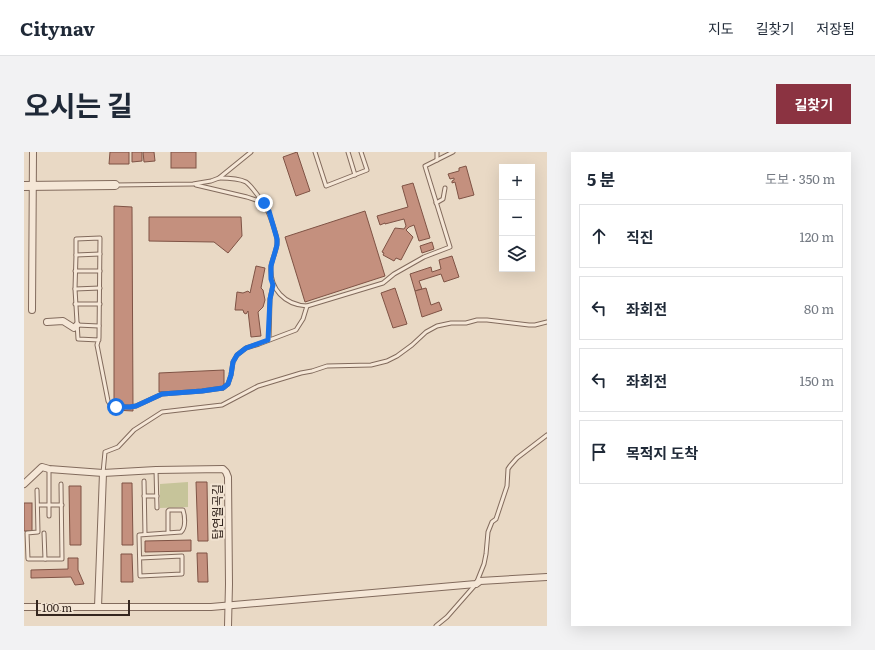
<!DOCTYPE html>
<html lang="ko">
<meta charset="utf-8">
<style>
:root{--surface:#fff;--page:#f2f2f3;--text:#1f2937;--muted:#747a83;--line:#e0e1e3;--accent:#8b3341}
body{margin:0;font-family:Literata,"Noto Sans KR",serif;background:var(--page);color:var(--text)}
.controls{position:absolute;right:12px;top:12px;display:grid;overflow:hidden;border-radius:0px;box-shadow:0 4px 16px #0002}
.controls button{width:36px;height:36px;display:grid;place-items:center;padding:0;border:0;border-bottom:1px solid var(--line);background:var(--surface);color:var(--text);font:20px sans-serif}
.scale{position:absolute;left:12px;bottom:10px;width:94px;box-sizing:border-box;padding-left:4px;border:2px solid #34261f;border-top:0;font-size:11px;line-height:14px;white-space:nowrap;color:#34261f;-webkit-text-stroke:3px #f2e4d3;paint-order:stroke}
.stop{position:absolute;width:12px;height:12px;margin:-9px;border:3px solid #1a73e8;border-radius:50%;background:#fff}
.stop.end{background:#1a73e8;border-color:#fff;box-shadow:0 1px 4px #0008}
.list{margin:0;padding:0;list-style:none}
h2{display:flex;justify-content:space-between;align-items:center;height:52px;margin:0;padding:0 16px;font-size:17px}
h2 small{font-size:13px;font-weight:400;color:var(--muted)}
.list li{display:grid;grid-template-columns:26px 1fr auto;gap:12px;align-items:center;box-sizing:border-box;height:64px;margin:0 8px 8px;padding:0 8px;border:1px solid var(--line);border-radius:0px}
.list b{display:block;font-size:15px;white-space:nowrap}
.list em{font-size:13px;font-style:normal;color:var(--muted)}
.icon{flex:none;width:22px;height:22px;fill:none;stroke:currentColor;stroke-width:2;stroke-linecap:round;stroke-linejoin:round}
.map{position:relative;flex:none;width:523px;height:474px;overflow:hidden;border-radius:0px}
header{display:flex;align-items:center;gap:24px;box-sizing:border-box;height:56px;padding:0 20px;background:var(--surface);border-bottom:1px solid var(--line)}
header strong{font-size:19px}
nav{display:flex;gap:22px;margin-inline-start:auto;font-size:14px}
.intro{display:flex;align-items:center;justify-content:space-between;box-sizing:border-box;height:96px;padding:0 24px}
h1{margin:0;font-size:28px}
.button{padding:10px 18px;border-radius:0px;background:var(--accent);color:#fff;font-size:14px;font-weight:700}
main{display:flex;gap:24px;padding:0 24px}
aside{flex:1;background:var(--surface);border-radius:0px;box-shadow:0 4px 16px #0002}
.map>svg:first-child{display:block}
</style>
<header>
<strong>Citynav</strong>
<nav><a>지도</a><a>길찾기</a><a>저장됨</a></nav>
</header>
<div class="intro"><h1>오시는 길</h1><a class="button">길찾기</a></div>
<main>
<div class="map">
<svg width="523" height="474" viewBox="0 0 523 474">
<rect width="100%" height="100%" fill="#e9d9c5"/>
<polygon fill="#c6c49a" points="164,330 164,355 136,356 136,332"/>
<g fill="#c4907e" stroke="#7f5345">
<polygon points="86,0 105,0 105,12 85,12"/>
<polygon points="108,0 118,0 118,9 108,10"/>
<polygon points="119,0 130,0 131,9 120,10"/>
<rect x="147" y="0" width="25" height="16"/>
<polygon points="273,0 286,39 272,44 259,5"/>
<polygon points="442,14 450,43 435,47 431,30 428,31 428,29 430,28 430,26 426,27 424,22 435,19 435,16"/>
<polygon points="389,31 406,86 395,89 390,73 385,75 382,78 389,85 377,108 372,106 370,109 359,103 360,101 358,100 371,76 380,77 382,74 380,67 361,72 361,71 356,73 353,64 384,55 378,34"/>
<polygon points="90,54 108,55 109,259 90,258"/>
<polygon points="341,59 361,124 281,150 261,85"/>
<polygon points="125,65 217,65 218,84 204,101 190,90 125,89"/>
<polygon points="408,90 410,97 398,101 396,94"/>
<polygon points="428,104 435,125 420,130 417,122 395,129 398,137 391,139 386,122 407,115 408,120 417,117 415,108"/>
<polygon points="232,114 241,116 237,136 239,138 241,148 239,155 234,160 237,184 227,185 224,159 222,162 220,161 219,158 211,158 213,140 219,141 224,139 226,141"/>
<polygon points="371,136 383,172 369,176 357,141"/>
<polygon points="402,136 407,153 415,150 418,158 398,165 391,139"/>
<polygon points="200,218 200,238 135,240 135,221"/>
<polygon points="172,330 183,330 184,389 174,389"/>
<polygon points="98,331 108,331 109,393 98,393"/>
<polygon points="45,334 57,334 57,393 46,393"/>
<rect x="0" y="351" width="8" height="28"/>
<polygon points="167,388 167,399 121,400 121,389"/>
<polygon points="173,401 183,401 184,430 174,430"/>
<polygon points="97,402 108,402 109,430 97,430"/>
<polygon points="44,406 54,406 54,418 60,432 51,433 47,425 7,426 7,418 44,417"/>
</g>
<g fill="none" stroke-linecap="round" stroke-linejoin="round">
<defs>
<g id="service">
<polyline points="291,0 302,34 343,18 337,0"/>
<polyline points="324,0 331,23"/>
<polyline points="413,0 413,8"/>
<path d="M 195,26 C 203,26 214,26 222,30 C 226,33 229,37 232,41 C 242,54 245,60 250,76 C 251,80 253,84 253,88 C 254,97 248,106 247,114 C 245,137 261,153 283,154 L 359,131 L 370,122 L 400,105 L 426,95 L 401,14 L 429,0"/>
<polyline points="91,33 169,32 187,29 195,26 227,0"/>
<polyline points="172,33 223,45 238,50"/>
<polyline points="412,51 419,47 421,36"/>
<polyline points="52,103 76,102"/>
<polyline points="51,119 76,119"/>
<polyline points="51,137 76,136"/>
<polyline points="51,152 76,152"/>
<polyline points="53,173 75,174"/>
<polyline points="75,188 54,187 51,137 52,103 52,87 76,86 75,186 73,193 84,249 87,254 106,255 112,254 138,242 178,239 199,236 204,232 207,223 209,210 213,203 222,196 235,192 272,178 279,167 283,154"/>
<polyline points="245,188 246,147 249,133"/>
<polyline points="25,317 25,364"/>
<polyline points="132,318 133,356"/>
<polyline points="79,321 81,300 94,295 110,278 138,260 198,253 234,234 277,221 288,219 303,214 347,213 363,209 373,204 388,193 402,180 413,174 427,171 442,171 453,168 463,168 505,173 511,173 523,170"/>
<polyline points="120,329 121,382"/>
<polyline points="13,338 14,380 3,381 4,407 38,407 37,332"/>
<polyline points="120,344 133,344"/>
<polyline points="14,353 38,353"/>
<polyline points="20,381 21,407"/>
<path d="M 116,406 L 158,404 L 158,422 L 116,424 L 115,383 L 157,380 C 162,376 161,364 159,358 L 145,358 L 144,359 L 144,381"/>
<polyline points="412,474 423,465 452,432 460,412 462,402 464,380 468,370 472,367 483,334 484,317 486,314 493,306 523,283"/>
</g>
<g id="minor">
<polyline points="8,158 9,0"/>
<polyline points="23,170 39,169 50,176 53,173"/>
<polyline points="0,332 18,315 25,317 79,321 132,318 199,317 202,320 204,325 205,432 204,474"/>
<polyline points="0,455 187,455 452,432 456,429 523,425"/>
<polyline points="74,455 79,321"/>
</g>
<polyline id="tertiary" points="0,34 91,33"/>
</defs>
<use href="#service" stroke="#826b5d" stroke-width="5"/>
<use href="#minor" stroke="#826b5d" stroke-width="8"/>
<use href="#tertiary" stroke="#826b5d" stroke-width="10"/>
<use href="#service" stroke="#f5e7d7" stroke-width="3"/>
<use href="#minor" stroke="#f5e7d7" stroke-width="6"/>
<use href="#tertiary" stroke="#f5e7d7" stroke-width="8"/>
</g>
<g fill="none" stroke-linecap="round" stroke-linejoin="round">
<polyline stroke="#1a73e8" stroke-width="5" points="92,255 106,255 112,254 138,242 178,239 199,236 204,232 207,223 209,210 213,203 222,196 244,188 246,147 249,133 247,127 247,114 253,93 253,87 245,59 240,51"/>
</g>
<g text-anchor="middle" stroke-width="4" stroke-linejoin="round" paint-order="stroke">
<g font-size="12" fill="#34261f" stroke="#f2e4d3">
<text transform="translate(194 360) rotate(-90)" y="4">탑연월곡길</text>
</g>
</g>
</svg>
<div class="controls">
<button>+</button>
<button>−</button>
<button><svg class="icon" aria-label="layers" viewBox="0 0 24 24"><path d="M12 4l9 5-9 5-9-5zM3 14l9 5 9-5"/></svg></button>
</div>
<div class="scale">100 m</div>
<div class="stop" style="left:92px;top:255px"></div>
<div class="stop end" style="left:240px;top:51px"></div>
</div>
<aside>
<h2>5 분<small>도보 · 350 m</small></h2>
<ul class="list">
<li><svg class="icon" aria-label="ahead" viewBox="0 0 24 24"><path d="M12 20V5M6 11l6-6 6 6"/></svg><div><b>직진</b></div><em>120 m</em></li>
<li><svg class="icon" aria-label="left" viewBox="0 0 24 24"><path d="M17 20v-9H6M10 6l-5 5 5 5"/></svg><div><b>좌회전</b></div><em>80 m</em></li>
<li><svg class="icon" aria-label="left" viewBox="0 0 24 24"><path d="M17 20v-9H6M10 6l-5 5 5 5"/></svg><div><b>좌회전</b></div><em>150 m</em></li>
<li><svg class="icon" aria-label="arrive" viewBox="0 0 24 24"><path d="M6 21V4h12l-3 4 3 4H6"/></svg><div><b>목적지 도착</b></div></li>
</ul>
</aside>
</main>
